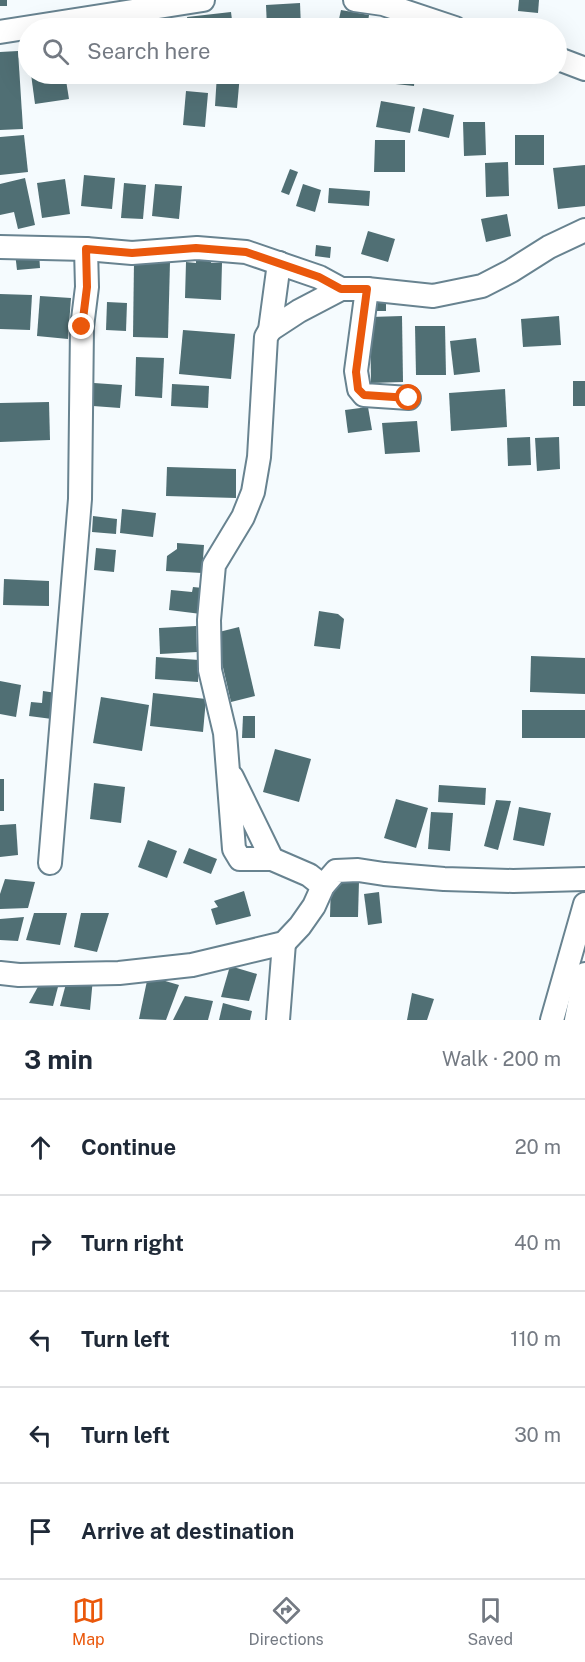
<!DOCTYPE html>
<meta charset="utf-8">
<style>
:root{--surface:#fff;--page:#f2f2f3;--text:#1f2937;--muted:#747a83;--line:#e0e1e3;--accent:#ea580c}
body{margin:0;font-family:"Public Sans",sans-serif;background:var(--page);color:var(--text)}
.stop{position:absolute;width:18px;height:18px;margin:-14px;border:4px solid #ea580c;border-radius:50%;background:#fff}
.stop.end{background:#ea580c;border-color:#fff;box-shadow:0 2px 6px #0008}
.list{margin:0;padding:0;list-style:none}
h2{display:flex;justify-content:space-between;align-items:center;height:78px;margin:0;padding:0 24px;font-size:26px}
h2 small{font-size:20px;font-weight:400;color:var(--muted)}
.list li{display:grid;grid-template-columns:39px 1fr auto;gap:18px;align-items:center;box-sizing:border-box;height:96px;padding:0 24px;border-top:2px solid var(--line)}
.list b{display:block;font-size:22px;white-space:nowrap}
.list em{font-size:20px;font-style:normal;color:var(--muted)}
.icon{flex:none;width:33px;height:33px;fill:none;stroke:currentColor;stroke-width:2;stroke-linecap:round;stroke-linejoin:round}
.map{position:relative;flex:none;width:585px;height:1020px;overflow:hidden}
.search{position:absolute;background:var(--surface);box-shadow:0 6px 24px #0002;left:18px;right:18px;top:18px;height:66px;display:flex;align-items:center;gap:15px;box-sizing:border-box;padding:0 21px;border-radius:33px;color:var(--muted);font-size:22px}
.sheet{height:558px;background:var(--surface)}
nav{display:flex;justify-content:space-around;align-items:center;box-sizing:border-box;height:84px;border-top:2px solid var(--line);background:var(--surface);font-size:16px;color:var(--muted)}
nav a{display:grid;justify-items:center;gap:3px}
nav .on{color:var(--accent)}
.map>svg:first-child{display:block}
</style>
<div class="map">
<svg width="585" height="1020" viewBox="0 0 585 1020">
<rect width="100%" height="100%" fill="#f5fbfe"/>
<g fill="#506f74">
<rect x="0" y="0" width="7" height="6"/>
<polygon points="519,0 539,0 538,13 518,11"/>
<polygon points="300,3 301,28 267,28 266,5"/>
<polygon points="341,10 369,15 367,28 337,28"/>
<polygon points="231,12 233,28 189,28 187,17"/>
<polygon points="18,51 23,129 0,130 0,52"/>
<polygon points="31,74 65,74 69,99 35,104"/>
<polygon points="217,74 240,74 237,108 215,106"/>
<polygon points="378,74 415,74 414,86 377,82"/>
<polygon points="186,91 208,93 205,127 183,125"/>
<polygon points="381,101 415,107 410,133 376,127"/>
<polygon points="423,108 454,115 449,138 418,131"/>
<polygon points="463,122 485,122 486,155 464,156"/>
<polygon points="24,135 28,172 0,175 0,137"/>
<rect x="515" y="135" width="29" height="30"/>
<polygon points="375,140 405,140 405,172 374,172"/>
<polygon points="508,162 509,196 486,197 485,163"/>
<polygon points="585,165 585,206 558,209 553,168"/>
<polygon points="290,169 298,172 289,195 281,192"/>
<polygon points="84,175 115,178 112,209 81,206"/>
<polygon points="25,178 35,225 18,229 14,212 0,215 0,184"/>
<polygon points="65,179 70,214 42,218 37,183"/>
<polygon points="124,183 146,185 143,219 121,218"/>
<polygon points="155,184 182,186 179,219 152,216"/>
<polygon points="303,184 321,190 315,212 296,206"/>
<polygon points="329,188 370,191 369,206 328,203"/>
<polygon points="507,214 511,236 486,242 481,219"/>
<polygon points="368,231 395,239 388,262 361,254"/>
<polygon points="316,245 331,247 330,258 315,256"/>
<polygon points="39,251 40,268 17,270 15,253"/>
<polygon points="196,257 212,257 211,263 222,263 221,300 185,298 186,262 196,263"/>
<polygon points="134,261 170,262 168,338 133,337"/>
<polygon points="0,294 32,295 30,330 0,329"/>
<polygon points="40,296 71,298 68,339 37,336"/>
<rect x="372" y="296" width="14" height="15"/>
<polygon points="107,302 127,303 126,331 106,330"/>
<polygon points="402,316 403,382 371,383 370,317"/>
<polygon points="559,316 561,345 523,347 521,319"/>
<polygon points="415,326 445,326 446,375 416,375"/>
<polygon points="183,330 235,334 231,379 179,374"/>
<polygon points="476,338 480,372 454,375 450,341"/>
<polygon points="136,357 164,358 162,398 135,396"/>
<rect x="573" y="381" width="12" height="25"/>
<polygon points="94,383 122,385 120,408 93,406"/>
<polygon points="172,384 209,386 208,408 171,406"/>
<polygon points="505,389 507,427 451,431 449,393"/>
<polygon points="49,402 50,440 0,442 0,403"/>
<polygon points="368,407 372,430 348,433 345,410"/>
<polygon points="417,421 420,452 385,454 382,423"/>
<polygon points="530,437 531,465 508,466 507,438"/>
<polygon points="559,437 560,469 537,471 535,438"/>
<polygon points="167,467 236,469 236,498 166,496"/>
<polygon points="122,509 156,513 153,537 120,533"/>
<polygon points="93,516 117,519 116,534 92,532"/>
<polygon points="177,543 204,545 202,573 166,571 167,556 177,549"/>
<polygon points="96,548 116,550 114,572 94,570"/>
<polygon points="4,579 49,581 49,606 3,605"/>
<polygon points="193,587 203,588 201,614 169,610 171,590 192,592"/>
<polygon points="319,611 338,614 344,619 340,649 314,646"/>
<polygon points="196,626 197,652 160,654 159,628"/>
<polygon points="239,627 255,696 231,702 215,633"/>
<polygon points="531,656 585,658 585,694 530,692"/>
<polygon points="156,657 199,660 198,682 155,679"/>
<polygon points="0,681 21,685 16,717 0,714"/>
<polygon points="43,691 56,693 52,719 29,716 31,702 42,703"/>
<polygon points="153,693 206,699 203,732 150,726"/>
<polygon points="101,697 149,705 142,751 93,743"/>
<rect x="522" y="710" width="63" height="28"/>
<polygon points="243,716 255,716 255,738 242,738"/>
<polygon points="275,749 311,759 299,802 263,792"/>
<rect x="0" y="779" width="4" height="32"/>
<polygon points="94,783 125,787 121,823 90,819"/>
<polygon points="439,785 486,788 485,805 438,802"/>
<polygon points="396,799 428,808 416,848 384,838"/>
<polygon points="496,800 511,801 498,850 484,846"/>
<polygon points="519,807 551,813 544,846 513,840"/>
<polygon points="431,812 453,813 450,851 428,849"/>
<polygon points="16,824 18,855 0,857 0,825"/>
<polygon points="148,840 177,851 167,878 138,867"/>
<polygon points="189,848 217,859 211,874 183,863"/>
<polygon points="5,879 35,882 28,908 0,909 0,894"/>
<polygon points="331,881 359,881 358,917 330,917"/>
<polygon points="244,891 251,916 216,925 211,909 218,907 214,901"/>
<polygon points="379,892 382,923 368,925 364,894"/>
<polygon points="34,913 67,913 60,945 26,940"/>
<polygon points="81,913 109,913 97,952 74,947"/>
<polygon points="24,917 18,941 0,940 0,919"/>
<polygon points="230,966 257,974 249,1001 221,997"/>
<polygon points="148,976 179,985 166,1020 139,1019"/>
<polygon points="93,978 90,1010 60,1006 67,980"/>
<polygon points="40,983 59,983 53,1006 29,1003"/>
<polygon points="412,993 434,999 427,1020 407,1020"/>
<polygon points="185,996 213,1001 208,1020 173,1020"/>
<polygon points="223,1003 252,1011 250,1020 219,1020"/>
</g>
<g fill="none" stroke-linecap="round" stroke-linejoin="round">
<defs>
<g id="minor">
<polyline points="355,0 383,4 455,28"/>
<polyline points="0,32 203,0"/>
<polyline points="556,58 585,69"/>
<polyline points="0,247 86,249 132,253 197,248 246,252 319,277 341,289 367,289 433,296 482,286 511,271 549,247 585,230"/>
<polyline points="367,289 356,371 359,389 364,395 409,398"/>
<polyline points="270,330 299,311 341,289"/>
<polyline points="232,777 272,859 309,875 323,886"/>
<polyline points="272,859 240,859 234,849 225,733 210,670 209,620 214,565 243,517 253,492 259,457 266,337 270,330 279,263"/>
<polyline points="50,863 80,499 82,327 87,287 86,249"/>
<polyline points="0,973 19,975 119,973 192,965 284,943 300,926 314,906 323,886 336,871 358,870 384,874 444,879 513,881 585,879"/>
<polyline points="278,1020 284,943"/>
<polyline points="552,1020 585,904"/>
<polyline points="576,1020 585,974"/>
</g>
</defs>
<use href="#minor" stroke="#688390" stroke-width="26"/>
<use href="#minor" stroke="#fff" stroke-width="22"/>
</g>
<g fill="none" stroke-linecap="round" stroke-linejoin="round">
<polyline stroke="#ea580c" stroke-width="8" points="82,327 87,287 86,249 132,253 196,248 246,252 319,277 341,289 367,289 356,372 358,389 364,395 409,398"/>
</g>
</svg>
<div class="stop" style="left:409px;top:398px"></div>
<div class="stop end" style="left:82px;top:327px"></div>
<div class="search"><svg class="icon" aria-label="search" viewBox="0 0 24 24"><circle cx="10" cy="10" r="6"/><path d="M15 15l6 6"/></svg>Search here</div>
</div>
<section class="sheet">
<h2>3 min<small>Walk · 200 m</small></h2>
<ul class="list">
<li><svg class="icon" aria-label="ahead" viewBox="0 0 24 24"><path d="M12 20V5M6 11l6-6 6 6"/></svg><div><b>Continue</b></div><em>20 m</em></li>
<li><svg class="icon" aria-label="right" viewBox="0 0 24 24"><path d="M7 20v-9h11M14 6l5 5-5 5"/></svg><div><b>Turn right</b></div><em>40 m</em></li>
<li><svg class="icon" aria-label="left" viewBox="0 0 24 24"><path d="M17 20v-9H6M10 6l-5 5 5 5"/></svg><div><b>Turn left</b></div><em>110 m</em></li>
<li><svg class="icon" aria-label="left" viewBox="0 0 24 24"><path d="M17 20v-9H6M10 6l-5 5 5 5"/></svg><div><b>Turn left</b></div><em>30 m</em></li>
<li><svg class="icon" aria-label="arrive" viewBox="0 0 24 24"><path d="M6 21V4h12l-3 4 3 4H6"/></svg><div><b>Arrive at destination</b></div></li>
</ul>
</section>
<nav>
<a class="on"><svg class="icon" aria-label="map" viewBox="0 0 24 24"><path d="M3 6l6-2 6 2 6-2v14l-6 2-6-2-6 2zM9 4v14M15 6v14"/></svg>Map</a>
<a><svg class="icon" aria-label="directions" viewBox="0 0 24 24"><path d="M12 3l9 9-9 9-9-9zM9 14v-3h6M13 9l2 2-2 2"/></svg>Directions</a>
<a><svg class="icon" aria-label="saved" viewBox="0 0 24 24"><path d="M7 4h10v16l-5-4-5 4z"/></svg>Saved</a>
</nav>
